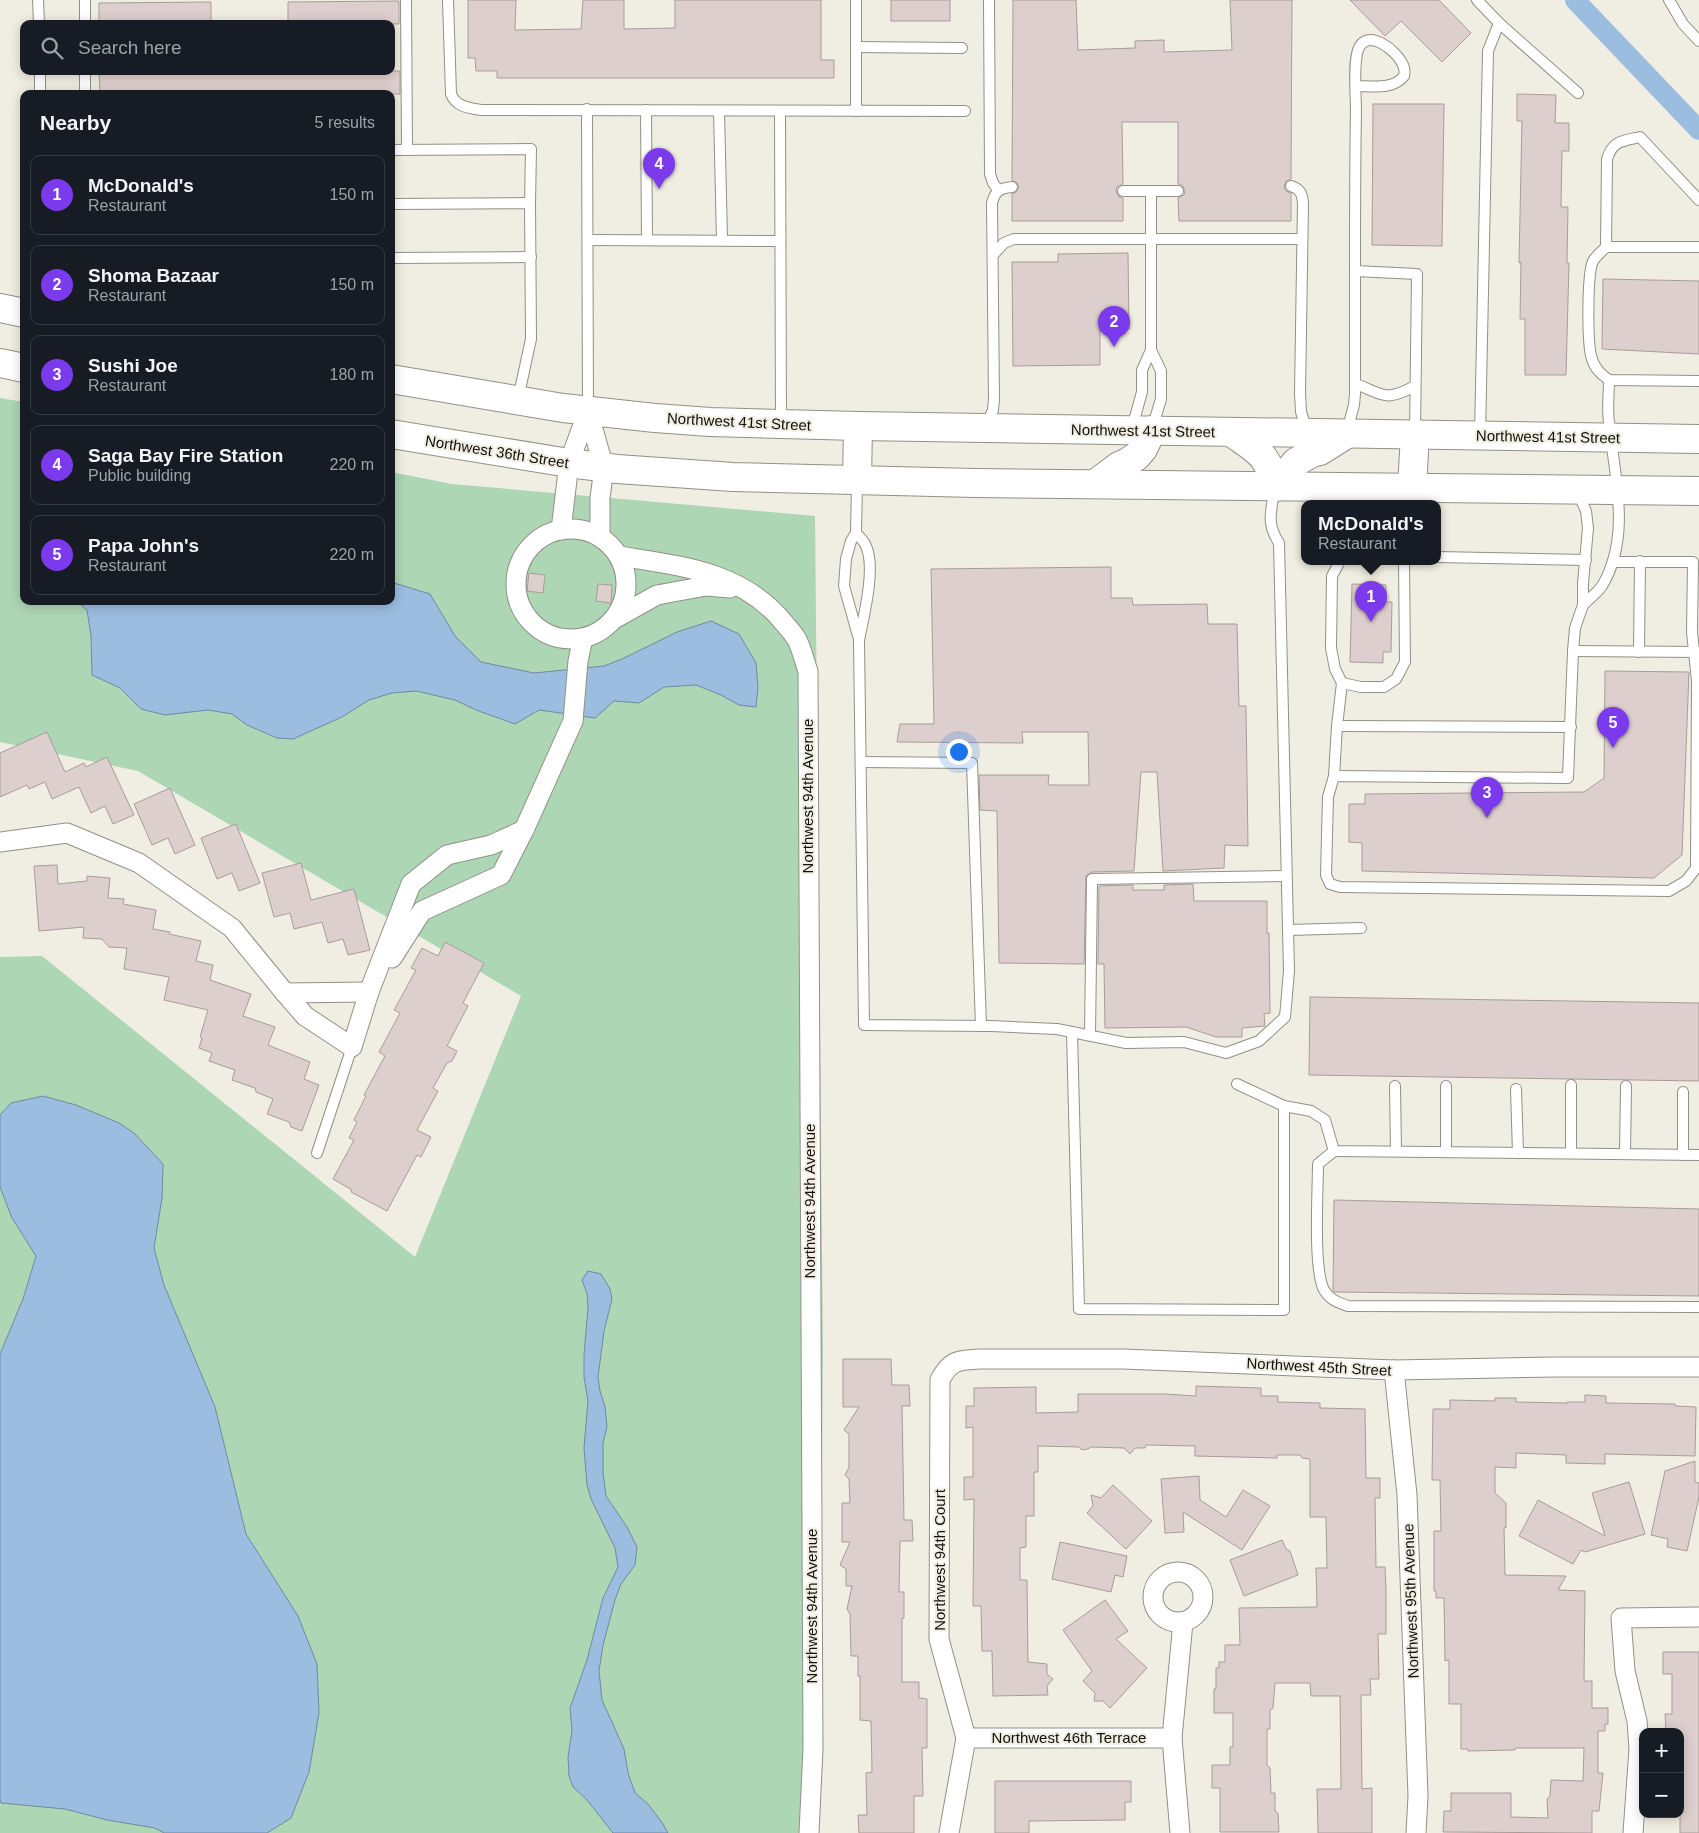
<!DOCTYPE html>
<meta charset="utf-8">
<style>
:root{--surface:#171b24;--page:#20242c;--text:#f1f3f6;--muted:#9ea1a6;--line:#363941;--accent:#7c3aed}
body{margin:0;font-family:Arial,sans-serif;background:var(--page);color:var(--text)}
.controls{position:absolute;right:15px;bottom:15px;display:grid;overflow:hidden;border-radius:10px;box-shadow:0 2px 12px #0003}
.controls button{width:45px;height:45px;display:grid;place-items:center;padding:0;border:0;border-bottom:1px solid var(--line);background:var(--surface);color:var(--text);font:25px sans-serif}
.you{position:absolute;left:958px;top:751px;width:18px;height:18px;margin:-12px;border:4px solid #fff;border-radius:50%;background:#1a73e8;box-shadow:0 0 0 8px #1a73e833}
.badge{display:grid;place-items:center;width:32px;height:32px;border-radius:50%;background:var(--accent);color:#fff;font-size:16px;font-weight:700}
.pin{position:absolute;translate:-50% -41px;filter:drop-shadow(0 1px 2px #0008)}
.pin::after{content:'';position:absolute;top:26px;width:18px;height:15px;background:inherit;clip-path:polygon(0 0,100% 0,50% 100%)}
.popup{position:absolute;left:1301px;top:500px;width:140px;height:65px;box-sizing:border-box;display:grid;place-content:center;border-radius:10px;background:var(--surface);filter:drop-shadow(0 1px 4px #0005);font-size:16px;white-space:nowrap;color:var(--muted)}
.popup b{font-size:19px;color:var(--text)}
.popup::after{content:'';position:absolute;left:50%;top:100%;margin-left:-10px;border:10px solid transparent;border-top-color:var(--surface)}
.list{margin:0;padding:0;list-style:none}
h2{display:flex;justify-content:space-between;align-items:center;height:65px;margin:0;padding:0 20px;font-size:21px}
h2 small{font-size:16px;font-weight:400;color:var(--muted)}
.list li{display:grid;grid-template-columns:32px 1fr auto;gap:15px;align-items:center;box-sizing:border-box;height:80px;margin:0 10px 10px;padding:0 10px;border:1px solid var(--line);border-radius:10px}
.list b{display:block;font-size:19px;white-space:nowrap}
.list p{margin:0;font-size:16px;white-space:nowrap;color:var(--muted)}
.list em{font-size:16px;font-style:normal;color:var(--muted)}
.icon{flex:none;width:28px;height:28px;fill:none;stroke:currentColor;stroke-width:2;stroke-linecap:round;stroke-linejoin:round}
.map{position:relative;flex:none;width:1699px;height:1833px;overflow:hidden}
.search{position:absolute;background:var(--surface);box-shadow:0 2px 12px #0003;left:20px;top:20px;width:375px;height:55px;display:flex;align-items:center;gap:12px;box-sizing:border-box;padding:0 18px;border-radius:10px;color:var(--muted);font-size:19px}
.panel{position:absolute;background:var(--surface);box-shadow:0 2px 12px #0003;left:20px;top:90px;width:375px;height:515px;border-radius:10px}
.map>svg:first-child{display:block}
</style>
<div class="map">
<svg width="1699" height="1833" viewBox="0 0 1699 1833">
<rect width="100%" height="100%" fill="#f0eee2"/>
<polygon fill="#add6b5" points="0,398 24,402 24,601 391,601 391,472 452,484 815,516 823,1350 819,1833 0,1833 0,957 42,956 415,1257 521,996 138,771 0,742"/>
<g fill="#9abde0" stroke="#7189a0">
<polygon points="391,582 430,594 455,636 481,662 534,673 604,666 622,659 677,632 711,621 739,634 756,663 758,687 756,707 739,705 721,695 696,685 664,687 639,703 614,701 595,718 539,710 515,724 476,710 455,700 416,691 392,693 369,700 342,717 293,739 277,738 247,725 232,714 208,710 165,715 141,709 120,688 92,675 91,636 87,610 76,601 391,601"/>
<polygon points="43,1096 76,1105 119,1123 134,1133 163,1164 162,1198 154,1248 164,1285 215,1407 246,1534 298,1616 317,1664 319,1713 309,1772 291,1818 267,1833 164,1833 155,1828 107,1820 65,1809 1,1803 0,1799 0,1354 23,1299 36,1256 12,1218 0,1187 0,1115 11,1103"/>
<polygon points="588,1271 601,1274 610,1289 612,1299 604,1331 598,1377 600,1391 605,1407 607,1427 603,1443 603,1473 606,1496 627,1527 637,1547 635,1565 621,1584 615,1600 603,1645 599,1671 602,1700 624,1749 628,1773 635,1793 648,1804 663,1824 668,1833 613,1833 587,1800 573,1787 569,1776 568,1757 572,1731 570,1708 587,1660 603,1598 618,1567 615,1548 591,1499 587,1485 584,1448 588,1401 584,1377 584,1355 588,1307 587,1294 582,1280"/>
</g>
<g fill="none" stroke-linecap="round" stroke-linejoin="round">
<polyline stroke="#9abde0" stroke-width="20" points="1575,0 1699,130"/>
</g>
<g fill="#ddcfce" stroke="#a99b9a">
<polygon points="468,0 516,0 515,30 581,29 583,0 624,0 624,29 675,28 675,0 821,0 821,60 834,60 834,78 497,78 497,71 476,71 475,58 468,58"/>
<rect x="891" y="0" width="59" height="21"/>
<polygon points="1013,0 1076,0 1078,50 1135,48 1135,41 1164,40 1164,52 1232,50 1230,0 1292,0 1291,179 1286,181 1284,187 1286,191 1291,193 1291,221 1179,221 1178,198 1184,195 1185,191 1182,185 1178,184 1178,122 1122,122 1123,184 1117,187 1116,191 1119,197 1123,198 1123,221 1012,221 1012,194 1016,192 1019,187 1017,183 1012,180"/>
<polygon points="1350,0 1439,0 1471,33 1442,62 1401,21 1385,36"/>
<polygon points="399,1 399,24 288,24 288,2"/>
<polygon points="211,2 211,24 99,24 99,3"/>
<polygon points="99,71 400,71 400,94 100,94"/>
<polygon points="1517,94 1556,95 1555,123 1569,123 1569,151 1562,151 1561,207 1568,207 1567,263 1569,263 1566,375 1525,375 1525,319 1520,319 1521,262 1519,263 1522,121 1517,121"/>
<polygon points="1373,104 1444,104 1442,246 1372,245"/>
<polygon points="1128,253 1129,329 1100,329 1100,365 1013,366 1012,262 1058,262 1058,254"/>
<polygon points="1603,279 1699,281 1699,354 1602,349"/>
<polygon points="1111,567 1111,598 1132,598 1133,605 1207,604 1208,624 1237,624 1239,706 1246,706 1248,846 1225,845 1224,868 1163,871 1157,772 1141,772 1134,871 1092,872 1086,876 1084,964 999,963 997,811 980,810 979,775 1049,775 1048,785 1089,785 1088,732 1022,732 1023,743 897,742 900,724 934,724 931,569"/>
<polygon points="529,573 545,575 543,593 527,591"/>
<polygon points="598,584 612,585 611,603 596,601"/>
<polygon points="1352,584 1386,585 1386,602 1392,602 1391,652 1383,652 1383,663 1350,662"/>
<polygon points="1605,671 1689,672 1682,855 1654,878 1362,871 1362,843 1349,842 1349,804 1365,804 1365,794 1584,792 1604,778"/>
<polygon points="47,732 65,772 84,763 86,767 107,757 134,815 113,824 105,806 91,813 79,787 52,799 45,782 29,789 27,785 0,797 0,753"/>
<polygon points="170,788 195,845 175,854 168,838 152,845 134,804"/>
<polygon points="236,824 260,883 239,891 232,873 217,879 201,838"/>
<polygon points="301,863 311,900 354,889 370,950 348,955 343,939 328,943 322,922 294,929 290,913 274,917 262,873"/>
<polygon points="57,865 58,884 87,881 87,876 110,878 108,898 124,899 123,904 156,910 153,929 170,932 169,934 201,941 196,961 213,965 210,980 251,994 243,1016 275,1027 268,1045 310,1062 304,1079 319,1085 302,1131 291,1127 289,1122 267,1114 273,1099 256,1092 255,1088 232,1080 235,1070 209,1061 212,1053 199,1048 202,1038 200,1037 208,1010 164,1000 169,977 124,969 127,948 109,947 102,939 83,938 84,927 39,931 34,866"/>
<polygon points="1193,884 1194,901 1267,901 1267,933 1269,933 1270,1013 1264,1014 1265,1026 1242,1028 1242,1037 1216,1037 1186,1027 1105,1028 1104,964 1098,964 1099,886 1133,885 1133,890 1164,890 1164,885"/>
<polygon points="445,942 484,963 463,1003 468,1006 447,1046 457,1051 452,1061 447,1063 433,1088 438,1091 417,1130 431,1137 421,1157 417,1155 387,1211 351,1192 352,1190 333,1179 354,1140 349,1138 357,1122 354,1120 366,1096 364,1095 385,1056 379,1052 400,1013 394,1010 416,970 411,968 422,948 438,956"/>
<polygon points="1310,997 1699,1003 1699,1081 1309,1075"/>
<polygon points="1334,1200 1699,1209 1699,1296 1334,1292 1333,1290"/>
<polygon points="843,1359 891,1359 892,1385 909,1385 910,1406 902,1406 904,1520 912,1520 913,1541 900,1541 899,1592 904,1592 904,1618 902,1618 902,1682 919,1682 919,1698 927,1699 927,1748 922,1748 923,1796 914,1796 914,1833 859,1833 858,1815 867,1815 866,1773 872,1772 871,1721 860,1720 860,1676 858,1676 858,1656 851,1656 850,1614 847,1609 852,1586 846,1586 846,1569 840,1565 850,1542 842,1542 842,1503 850,1503 849,1479 845,1475 849,1467 849,1434 844,1430 859,1407 843,1407"/>
<polygon points="1196,1386 1261,1388 1261,1396 1278,1396 1278,1402 1320,1403 1320,1408 1365,1409 1366,1478 1380,1478 1380,1498 1375,1498 1376,1567 1385,1567 1386,1589 1386,1634 1378,1634 1379,1679 1370,1679 1371,1695 1361,1695 1362,1789 1372,1788 1372,1833 1318,1833 1317,1789 1341,1789 1340,1696 1311,1696 1310,1683 1275,1683 1273,1708 1270,1710 1270,1729 1267,1729 1267,1765 1270,1768 1271,1793 1275,1793 1275,1811 1278,1813 1279,1832 1220,1832 1220,1788 1212,1788 1212,1765 1230,1765 1230,1747 1233,1747 1233,1713 1214,1713 1214,1689 1216,1689 1216,1668 1219,1668 1219,1662 1225,1662 1225,1645 1240,1645 1239,1608 1317,1607 1316,1568 1327,1568 1326,1517 1310,1517 1310,1459 1302,1458 1300,1455 1277,1455 1277,1458 1195,1456 1195,1446 1146,1445 1145,1448 1135,1448 1130,1454 1124,1448 1091,1447 1088,1449 1082,1450 1079,1447 1038,1446 1038,1472 1034,1472 1034,1516 1026,1516 1026,1547 1020,1548 1020,1580 1027,1580 1028,1662 1047,1664 1047,1674 1053,1679 1047,1686 1048,1695 993,1696 992,1651 982,1651 981,1606 973,1606 974,1499 964,1500 964,1477 973,1477 973,1427 966,1428 966,1406 974,1406 974,1388 1036,1387 1036,1413 1078,1412 1078,1394 1165,1394 1196,1396"/>
<polygon points="1585,1395 1606,1396 1606,1403 1675,1404 1675,1406 1696,1407 1695,1456 1605,1454 1605,1464 1566,1463 1566,1455 1516,1453 1516,1468 1495,1467 1495,1493 1506,1503 1506,1528 1504,1527 1505,1575 1566,1576 1558,1590 1585,1591 1584,1681 1592,1681 1592,1708 1608,1708 1608,1724 1605,1724 1605,1731 1598,1731 1598,1773 1603,1773 1599,1811 1592,1811 1592,1833 1443,1832 1444,1811 1451,1811 1451,1793 1511,1793 1511,1817 1548,1818 1547,1799 1550,1796 1551,1780 1583,1781 1584,1748 1515,1748 1515,1750 1468,1751 1468,1749 1461,1749 1461,1704 1449,1704 1449,1660 1445,1661 1444,1598 1436,1598 1436,1591 1434,1591 1434,1531 1441,1531 1440,1480 1432,1480 1433,1409 1450,1409 1450,1400 1495,1401 1495,1398 1516,1398 1516,1402 1567,1403 1567,1402 1585,1402"/>
<polygon points="1695,1461 1695,1482 1699,1483 1699,1497 1687,1551 1667,1547 1668,1539 1651,1535 1665,1471"/>
<polygon points="1199,1476 1200,1500 1226,1517 1243,1490 1270,1506 1242,1550 1183,1512 1184,1532 1165,1533 1161,1479"/>
<polygon points="1629,1482 1645,1534 1585,1552 1581,1550 1573,1564 1519,1536 1538,1500 1605,1536 1592,1493"/>
<polygon points="1113,1485 1152,1521 1126,1549 1087,1513 1093,1506 1091,1495 1101,1498"/>
<polygon points="1282,1540 1286,1549 1290,1551 1298,1575 1244,1596 1230,1560"/>
<polygon points="1060,1542 1127,1556 1123,1577 1115,1575 1111,1592 1052,1579"/>
<polygon points="1105,1600 1128,1631 1116,1639 1147,1668 1110,1708 1103,1701 1094,1701 1095,1693 1083,1681 1092,1671 1063,1630"/>
<polygon points="1663,1652 1699,1652 1699,1833 1680,1833 1680,1732 1666,1732 1665,1714 1672,1714 1672,1674 1663,1674"/>
<polygon points="995,1781 1131,1781 1131,1802 1125,1802 1125,1820 1029,1821 1029,1833 995,1833"/>
</g>
<g fill="none" stroke-linecap="round" stroke-linejoin="round">
<defs>
<g id="lane">
<polyline points="38,0 39,24"/>
<polyline points="85,0 85,24"/>
<polyline points="406,0 407,150"/>
<path d="M 448,0 L 451,94 C 456,107 469,108 481,110 L 965,111"/>
<polyline points="856,0 856,111"/>
<polyline points="989,0 990,174 993,183 998,190"/>
<polyline points="1477,0 1499,23"/>
<polyline points="1669,0 1683,24 1699,41"/>
<polyline points="856,47 962,48"/>
<polyline points="40,71 40,94"/>
<polyline points="85,71 85,94"/>
<path d="M 1356,86 C 1373,86 1393,90 1404,76 C 1405,72 1405,69 1403,65 C 1397,51 1367,26 1358,50 C 1353,65 1356,95 1356,111 C 1355,164 1355,218 1355,271 L 1417,274 L 1415,434"/>
<polyline points="587,109 588,411"/>
<polyline points="646,110 647,240"/>
<polyline points="719,111 722,240"/>
<polyline points="780,111 781,423"/>
<polyline points="391,150 531,149 530,203"/>
<path d="M 1291,186 C 1300,189 1302,193 1303,203 L 1300,393 L 1301,412 L 1307,430"/>
<polyline points="1123,191 1178,191"/>
<polyline points="1151,191 1151,350 1161,371 1161,399 1152,429"/>
<path d="M 1699,200 L 1640,137 C 1623,141 1613,140 1607,159 L 1606,247 C 1602,251 1596,256 1593,261 C 1587,274 1587,346 1592,359 C 1595,369 1601,374 1609,380 L 1699,381"/>
<polyline points="391,204 530,203 531,339 518,399"/>
<polyline points="588,240 779,241"/>
<polyline points="1606,247 1699,247"/>
<polyline points="993,255 1004,243 1014,239 1302,239"/>
<polyline points="391,258 531,257"/>
<path d="M 1356,384 C 1384,395 1385,402 1415,386"/>
<path d="M 986,426 L 993,410 L 994,399 L 992,203 C 995,191 1000,188 1012,187"/>
<polyline points="1132,428 1142,392 1142,370 1151,350"/>
<polyline points="1347,431 1354,405 1355,394 1355,271"/>
<polyline points="1480,435 1488,51 1499,23 1578,93"/>
<polyline points="857,483 856,533 851,541 846,559 844,586 858,636"/>
<polyline points="1578,493 1586,511 1588,528 1583,583 1583,605 1575,628 1573,651 1568,778 1334,776 1328,797 1326,875 1330,884 1340,887 1669,891 1686,881 1696,868 1699,868"/>
<path d="M 856,533 C 860,537 864,541 866,546 C 876,568 864,615 859,640 L 864,1025 L 991,1026 L 1057,1029 L 1126,1043 L 1184,1042 L 1226,1053 L 1259,1041 L 1285,1017 L 1289,971 L 1279,543 C 1266,523 1271,511 1275,488"/>
<polyline points="1437,557 1586,560"/>
<polyline points="1613,562 1693,562 1692,632 1697,681 1696,868"/>
<path d="M 1583,605 C 1589,599 1597,593 1602,586 C 1632,536 1614,475 1609,422 C 1607,408 1609,393 1609,380"/>
<polyline points="1573,651 1699,652"/>
<polyline points="1639,652 1640,561"/>
<polyline points="1342,683 1361,687 1384,687 1396,679 1405,662 1404,561"/>
<polyline points="1337,726 1571,727"/>
<polyline points="861,762 972,763 981,1026"/>
<polyline points="1334,776 1337,726 1342,683 1335,669 1331,648 1332,576 1340,561"/>
<polyline points="1288,930 1361,928"/>
<polyline points="1072,1032 1079,1309 1284,1310 1284,1106 1311,1111 1325,1120 1334,1151 1699,1155"/>
<polyline points="1090,1035 1092,879 1286,876"/>
<polyline points="1237,1084 1284,1106"/>
<polyline points="1571,1085 1571,1153"/>
<polyline points="1395,1086 1396,1151"/>
<polyline points="1516,1089 1518,1153"/>
<path d="M 1334,1151 L 1318,1164 C 1318,1190 1313,1269 1324,1290 C 1330,1300 1337,1302 1348,1306 L 1699,1307"/>
<polyline points="1446,1152 1446,1086"/>
<polyline points="317,1153 352,1047"/>
<polyline points="1625,1154 1626,1086"/>
<polyline points="1683,1155 1683,1092"/>
</g>
<g id="street">
<polyline points="588,411 604,468 600,498 600,537"/>
<circle cx="571" cy="584" r="55"/>
<polyline points="561,530 569,463 588,411"/>
<path d="M 619,556 C 681,566 742,571 784,623 C 788,628 793,633 796,638 C 802,648 804,661 808,671 L 813,1749 L 809,1833"/>
<polyline points="614,619 657,595 706,586 730,588"/>
<polyline points="0,842 67,833 139,863 232,928 285,993 305,1016 352,1047 369,992 411,884 447,855 491,845 524,830"/>
<polyline points="392,958 422,911 501,875 524,830 573,721 578,661 583,638"/>
<polyline points="285,993 369,992"/>
<polyline points="1394,1370 1407,1495 1418,1796 1416,1833"/>
<circle cx="1178" cy="1597" r="25"/>
<polyline points="966,1738 1172,1738"/>
<path d="M 949,1833 L 966,1738 L 939,1639 L 940,1380 C 951,1359 958,1361 979,1359 L 1123,1359 L 1394,1370 L 1557,1367 L 1699,1367"/>
<polyline points="1180,1833 1172,1738 1183,1622"/>
<polyline points="1633,1833 1639,1749 1637,1721 1625,1671 1621,1618 1699,1617"/>
</g>
<g id="primary">
<polyline points="0,308 24,313"/>
<polyline points="0,363 24,368"/>
<polyline points="391,379 563,408 655,418 710,422 858,426 1699,439"/>
<path d="M 1231,432 C 1257,451 1268,453 1275,487"/>
<polyline points="391,434 569,463 617,469 733,477 975,483 1699,491"/>
<polyline points="857,481 858,426"/>
<polyline points="1095,484 1119,466 1128,462 1137,456 1143,449 1152,430"/>
<polyline points="1275,487 1296,462 1312,453 1320,451 1347,434"/>
<polyline points="1412,487 1415,435"/>
</g>
</defs>
<use href="#lane" stroke="#929085" stroke-width="12"/>
<use href="#street" stroke="#929085" stroke-width="21"/>
<use href="#primary" stroke="#929085" stroke-width="30"/>
<use href="#lane" stroke="#fff" stroke-width="10"/>
<use href="#street" stroke="#fff" stroke-width="19"/>
<use href="#primary" stroke="#fff" stroke-width="28"/>
</g>
<g text-anchor="middle" stroke-width="4" stroke-linejoin="round" paint-order="stroke">
<g font-size="15" fill="#11100c" stroke="#f0eee2">
<text transform="translate(739 422) rotate(3)" y="5">Northwest 41st Street</text>
<text transform="translate(1143 431) rotate(1)" y="5">Northwest 41st Street</text>
<text transform="translate(1548 437) rotate(1)" y="5">Northwest 41st Street</text>
<text transform="translate(497 452) rotate(9)" y="5">Northwest 36th Street</text>
<text transform="translate(808 796) rotate(-90)" y="5">Northwest 94th Avenue</text>
<text transform="translate(810 1201) rotate(-90)" y="5">Northwest 94th Avenue</text>
<text transform="translate(1319 1367) rotate(3)" y="5">Northwest 45th Street</text>
<text transform="translate(940 1560) rotate(-90)" y="5">Northwest 94th Court</text>
<text transform="translate(1411 1601) rotate(-92)" y="5">Northwest 95th Avenue</text>
<text transform="translate(812 1606) rotate(-90)" y="5">Northwest 94th Avenue</text>
<text x="1069" y="1743">Northwest 46th Terrace</text>
</g>
</g>
</svg>
<div class="controls">
<button>+</button>
<button>−</button>
</div>
<div class="you"></div>
<div class="pin badge" style="left:1371px;top:622px">1</div>
<div class="popup"><b>McDonald's</b>Restaurant</div>
<div class="pin badge" style="left:1114px;top:347px">2</div>
<div class="pin badge" style="left:1487px;top:818px">3</div>
<div class="pin badge" style="left:659px;top:189px">4</div>
<div class="pin badge" style="left:1613px;top:748px">5</div>
<div class="search"><svg class="icon" aria-label="search" viewBox="0 0 24 24"><circle cx="10" cy="10" r="6"/><path d="M15 15l6 6"/></svg>Search here</div>
<section class="panel">
<h2>Nearby<small>5 results</small></h2>
<ul class="list">
<li><span class="badge">1</span><div><b>McDonald's</b><p>Restaurant</p></div><em>150 m</em></li>
<li><span class="badge">2</span><div><b>Shoma Bazaar</b><p>Restaurant</p></div><em>150 m</em></li>
<li><span class="badge">3</span><div><b>Sushi Joe</b><p>Restaurant</p></div><em>180 m</em></li>
<li><span class="badge">4</span><div><b>Saga Bay Fire Station</b><p>Public building</p></div><em>220 m</em></li>
<li><span class="badge">5</span><div><b>Papa John's</b><p>Restaurant</p></div><em>220 m</em></li>
</ul>
</section>
</div>
